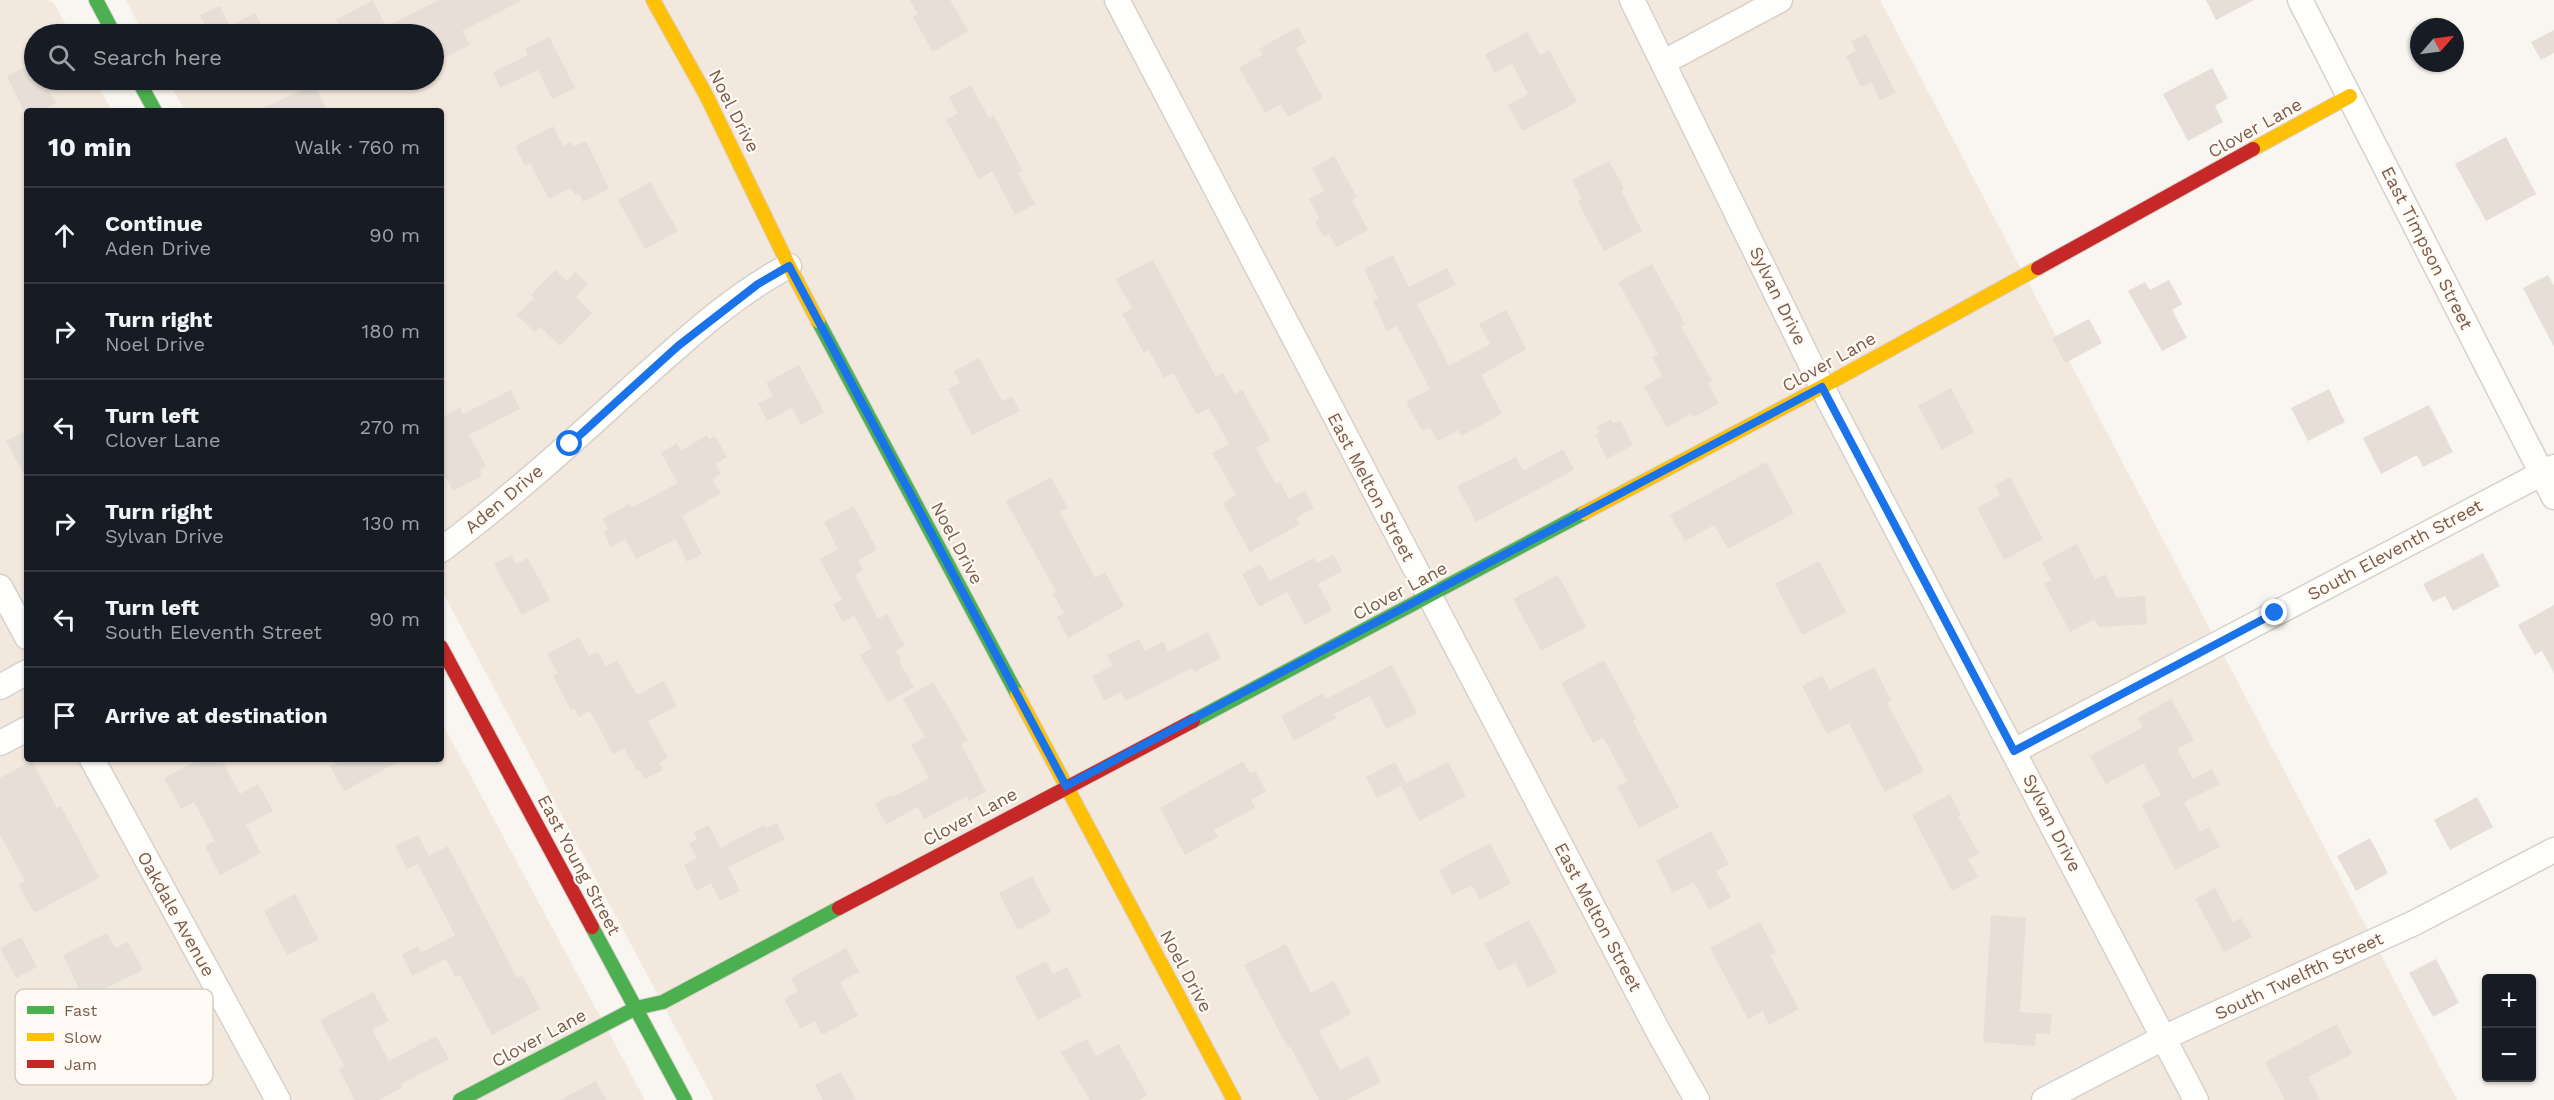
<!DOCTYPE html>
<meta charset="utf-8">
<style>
:root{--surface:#171b24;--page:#242831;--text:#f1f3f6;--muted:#9ea1a6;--line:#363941}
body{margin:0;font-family:"Work Sans",sans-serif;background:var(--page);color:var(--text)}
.controls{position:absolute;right:18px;bottom:18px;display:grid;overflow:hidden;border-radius:6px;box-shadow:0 2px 4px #0004}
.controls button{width:54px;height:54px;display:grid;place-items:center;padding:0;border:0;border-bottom:2px solid var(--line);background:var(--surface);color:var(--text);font:30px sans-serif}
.compass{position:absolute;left:2410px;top:18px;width:54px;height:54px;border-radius:50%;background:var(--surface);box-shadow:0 2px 4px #0004;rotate:62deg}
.stop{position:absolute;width:18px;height:18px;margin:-14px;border:4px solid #1a73e8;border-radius:50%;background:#fff}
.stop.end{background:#1a73e8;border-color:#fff;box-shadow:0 2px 6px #0008}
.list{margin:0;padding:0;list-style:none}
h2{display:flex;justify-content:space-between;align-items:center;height:78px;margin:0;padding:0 24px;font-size:26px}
h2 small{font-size:20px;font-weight:400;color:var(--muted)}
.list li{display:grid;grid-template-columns:39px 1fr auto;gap:18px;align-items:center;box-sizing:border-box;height:96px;padding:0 24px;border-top:2px solid var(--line)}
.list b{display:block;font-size:22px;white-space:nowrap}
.list p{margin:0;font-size:20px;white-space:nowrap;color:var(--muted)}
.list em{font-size:20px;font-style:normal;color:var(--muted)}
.icon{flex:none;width:33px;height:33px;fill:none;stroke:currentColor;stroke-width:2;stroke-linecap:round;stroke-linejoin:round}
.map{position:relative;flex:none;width:2554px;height:1100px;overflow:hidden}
.search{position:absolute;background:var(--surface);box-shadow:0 2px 4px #0004;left:24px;top:24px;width:420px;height:66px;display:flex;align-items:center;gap:15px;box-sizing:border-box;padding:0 21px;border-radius:33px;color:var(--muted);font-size:22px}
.panel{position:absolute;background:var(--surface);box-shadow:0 2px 4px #0004;left:24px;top:108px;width:420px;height:654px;border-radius:6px}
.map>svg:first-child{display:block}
</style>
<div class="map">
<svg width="2554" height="1100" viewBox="0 0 2554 1100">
<rect width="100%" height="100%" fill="#f9f5f0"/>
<g fill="#f2e8de">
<polygon points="0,0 47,0 54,3 71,34 34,34 34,80 95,80 112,111 27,111 27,759 441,759 441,721 645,1100 0,1100"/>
<polygon points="126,0 1880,0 2457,1100 714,1100 441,589 441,111 185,111 168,80 434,80 434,34 144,34"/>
</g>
<g fill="#e6ded7">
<polygon points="373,0 385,24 368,34 343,34 336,20"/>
<polygon points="439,0 523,0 462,31 470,45 442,59 434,42 434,34 371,34"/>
<polygon points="909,0 950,0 968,31 933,52 913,17 918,14"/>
<polygon points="2206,0 2254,0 2216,20"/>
<polygon points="220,6 230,26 255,13 266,34 209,34 200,15"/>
<polygon points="1298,27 1306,42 1296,48 1323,98 1288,117 1281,104 1265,113 1239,68 1263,54 1259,49"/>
<polygon points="2554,30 2554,53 2541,60 2531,42"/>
<polygon points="1527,32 1540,55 1549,50 1577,102 1522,131 1508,105 1528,94 1512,63 1495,73 1485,55"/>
<polygon points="1866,34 1896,93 1880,100 1871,82 1861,87 1846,56 1856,51 1851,41"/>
<polygon points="549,37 575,88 552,99 538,70 500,88 493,72 528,55 525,49"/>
<polygon points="34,63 34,80 44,80 56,103 40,111 24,111 7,76"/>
<polygon points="2212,68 2228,98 2215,106 2223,122 2188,141 2163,94"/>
<polygon points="315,85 327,111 257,111 308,87"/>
<polygon points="971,85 989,118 994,116 1023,171 1018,173 1035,204 1015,215 992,171 979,179 946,120 958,113 949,97"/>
<polygon points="553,126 563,146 571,142 573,147 586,141 609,189 583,202 579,194 575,195 571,188 549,199 530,163 525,166 515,146"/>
<polygon points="2506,137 2536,194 2486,221 2455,164"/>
<polygon points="1334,156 1357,197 1352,200 1368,230 1336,247 1329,234 1323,237 1315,221 1319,218 1309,199 1324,191 1312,168"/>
<polygon points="1609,161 1624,188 1621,190 1642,231 1604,251 1578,202 1582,199 1572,180"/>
<polygon points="650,182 678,231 645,249 618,200"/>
<polygon points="1393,255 1409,287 1447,268 1456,285 1417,304 1449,366 1490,344 1479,324 1506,310 1526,349 1481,375 1502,414 1461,436 1458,430 1438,441 1430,427 1422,431 1406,402 1430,389 1397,326 1387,331 1373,301 1378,298 1364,269"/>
<polygon points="1153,260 1216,377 1223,373 1235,394 1242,390 1261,423 1270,440 1256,448 1276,484 1280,482 1289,499 1305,490 1314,508 1296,518 1300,524 1250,552 1223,503 1236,495 1212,453 1229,444 1209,408 1197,415 1173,373 1164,378 1149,350 1144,353 1122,314 1132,308 1116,279"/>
<polygon points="1652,264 1685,324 1681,327 1712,380 1708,384 1719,403 1694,417 1691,414 1667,427 1644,387 1662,376 1652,357 1658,354 1618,282"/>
<polygon points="555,270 567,281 575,272 588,284 576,297 592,313 560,346 540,327 535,332 517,315 534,298 531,295"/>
<polygon points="2548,275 2554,286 2554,347 2523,288"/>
<polygon points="2169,280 2182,304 2172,310 2187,338 2162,351 2128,291 2145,282 2150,290"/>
<polygon points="2089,319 2102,343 2065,363 2052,338"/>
<polygon points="979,358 1002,401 1012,396 1020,411 972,435 948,389 960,383 954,371"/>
<polygon points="799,365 824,412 801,425 792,408 767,421 758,403 773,396 766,383"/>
<polygon points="1951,388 1974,432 1942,450 1918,406"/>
<polygon points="2329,389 2345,422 2308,441 2291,408"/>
<polygon points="511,390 520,409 469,435 486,466 479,469 482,476 453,491 441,469 441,418 460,408 463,414"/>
<polygon points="2429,405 2453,452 2423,467 2417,455 2381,474 2363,438"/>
<polygon points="1611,419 1613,423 1620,420 1633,445 1607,459 1595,435 1600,432 1597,427"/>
<polygon points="27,430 27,480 6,441"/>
<polygon points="707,435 709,439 715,436 727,457 715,464 721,474 712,479 721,493 682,516 702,554 687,562 676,539 636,559 625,539 611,547 603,531 608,529 602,519 629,504 631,508 678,483 661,453 677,443 681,451"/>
<polygon points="1563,449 1574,470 1476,522 1457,486 1516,457 1523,471"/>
<polygon points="1766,462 1794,513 1728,549 1714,525 1685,541 1670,515"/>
<polygon points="1051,477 1068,508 1060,512 1095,578 1105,572 1124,606 1068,638 1057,617 1064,613 1053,594 1056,592 1006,501"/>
<polygon points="2010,477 2043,539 2004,560 1977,508 2000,495 1995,485"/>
<polygon points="854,506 877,550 858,560 863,570 855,575 878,619 887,614 905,646 896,651 901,660 899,661 914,687 888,702 860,655 872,648 854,616 843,622 833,604 842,600 820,559 838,549 824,522"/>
<polygon points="2077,544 2095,579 2105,574 2117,598 2145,596 2147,624 2099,627 2094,619 2070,632 2044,583 2051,580 2042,562"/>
<polygon points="2483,553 2500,586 2453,611 2445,596 2433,602 2423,584"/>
<polygon points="511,555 516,564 528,558 550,600 522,615 494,564"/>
<polygon points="1334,555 1342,571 1318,584 1332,610 1305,625 1287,592 1259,607 1242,574 1260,564 1270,581 1313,558 1317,563"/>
<polygon points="1819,561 1846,612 1802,635 1775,584"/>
<polygon points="1558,575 1586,627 1541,651 1513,599"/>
<polygon points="2554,605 2554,673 2542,651 2535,655 2518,625"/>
<polygon points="1208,632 1221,658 1194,672 1192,668 1126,701 1121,692 1104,701 1092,676 1113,666 1107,655 1139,639 1145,651 1163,641 1168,652"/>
<polygon points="579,637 589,656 598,651 606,667 617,660 637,695 664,681 677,706 648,721 668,758 659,763 663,770 645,779 639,770 637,771 624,748 613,754 590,711 579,717 574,708 571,710 553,676 558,673 547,654"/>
<polygon points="1604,660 1636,719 1633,721 1679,807 1639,828 1617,786 1627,781 1603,737 1593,743 1561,683"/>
<polygon points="1392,665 1417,713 1386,729 1370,696 1334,714 1336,718 1294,741 1281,716 1323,693 1326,699"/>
<polygon points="1874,667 1891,700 1887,703 1924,771 1885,792 1849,723 1827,734 1802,686 1822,675 1830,690"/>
<polygon points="933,682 968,740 961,744 986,791 969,801 967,796 924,819 918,807 886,824 875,804 892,794 893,797 929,778 911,745 925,737 903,699"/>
<polygon points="2171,699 2194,740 2177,749 2193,779 2212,769 2220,784 2184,802 2200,832 2209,827 2220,847 2175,870 2142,805 2161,795 2143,763 2106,784 2090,756 2143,727 2137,718"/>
<polygon points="200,759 221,759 240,794 258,784 273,811 246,825 261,853 220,875 205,846 215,841 194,802 181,809 164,778"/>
<polygon points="343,759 403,759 344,791 330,766"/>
<polygon points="32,761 57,808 61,806 99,878 34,913 19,885 25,881 0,835 0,778"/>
<polygon points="1243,761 1250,774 1255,771 1266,791 1251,800 1255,808 1214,830 1218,837 1185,855 1160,808"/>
<polygon points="1395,762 1406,783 1377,798 1366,777"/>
<polygon points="1448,762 1466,796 1419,821 1401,786"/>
<polygon points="1950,794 1961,815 1958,816 1979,854 1968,859 1978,877 1952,891 1912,815"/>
<polygon points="2477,797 2493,827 2450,850 2434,820"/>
<polygon points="777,823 785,839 728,867 740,891 720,901 711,883 696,891 684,865 697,858 689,843 697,839 694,832 709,825 720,848 764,825 766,828"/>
<polygon points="1711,831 1729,864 1716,871 1731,897 1709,910 1694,882 1673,893 1656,861"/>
<polygon points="418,835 429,856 448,846 517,978 522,975 540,1009 492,1035 460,975 455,977 446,959 412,976 402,954 418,946 421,953 455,935 418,864 407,869 395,846"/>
<polygon points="2370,838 2388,873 2356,891 2337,856"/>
<polygon points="1490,843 1511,883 1480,900 1472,885 1452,895 1439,870"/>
<polygon points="1032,876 1051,912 1018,930 999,893"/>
<polygon points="2215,888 2233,922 2241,918 2252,937 2224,952 2195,899"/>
<polygon points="295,894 319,939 287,955 264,911"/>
<polygon points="1991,915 2026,918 2020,1012 2052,1014 2050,1034 2036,1033 2035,1046 1983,1042"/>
<polygon points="1529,920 1557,972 1528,988 1515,963 1499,971 1484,944"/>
<polygon points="1760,922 1776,952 1770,955 1799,1009 1769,1025 1763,1011 1748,1019 1710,948"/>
<polygon points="107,933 115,948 128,942 143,970 84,999 63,955"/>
<polygon points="21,937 37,967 16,978 0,948"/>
<polygon points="1286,944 1311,993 1334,981 1351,1014 1319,1031 1340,1070 1368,1056 1381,1082 1347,1100 1319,1100 1290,1046 1288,1048 1244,965"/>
<polygon points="846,948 859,972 840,982 858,1016 822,1035 815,1021 801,1029 784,999 798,991 791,978"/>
<polygon points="2436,959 2459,1003 2433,1017 2409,973"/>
<polygon points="1046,961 1053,974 1067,967 1082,996 1038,1020 1015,977"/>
<polygon points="373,992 389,1021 372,1030 389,1061 436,1036 449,1059 401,1084 403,1087 379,1100 355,1100 339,1069 344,1066 320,1020"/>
<polygon points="2337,1024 2352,1054 2308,1077 2320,1100 2285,1100 2265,1062"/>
<polygon points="1087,1039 1096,1056 1119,1044 1147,1095 1138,1100 1090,1100 1061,1052"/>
<polygon points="841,1072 856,1100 823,1100 815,1085"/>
<polygon points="596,1081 606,1100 560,1100"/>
</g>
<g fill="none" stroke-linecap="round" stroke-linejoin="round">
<defs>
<g id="street">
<polyline points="1117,0 1659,1033 1697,1100"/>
<polyline points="1632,0 1822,387 2196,1100"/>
<polyline points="2300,0 2554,497"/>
<polyline points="1664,62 1780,0"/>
<path d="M 441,550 C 507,501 568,446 628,391 C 676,348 732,295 789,266"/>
<polyline points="0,587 27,637"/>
<polyline points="0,687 27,672"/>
<polyline points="0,743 27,729"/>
<polyline points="2014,751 2554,467"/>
<polyline points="92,759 278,1100"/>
<polyline points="2044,1100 2163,1038 2414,923 2554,850"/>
</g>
<g id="fast">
<polyline points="96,0 114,34"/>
<polyline points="138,80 155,111"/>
<polyline points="818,321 1017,694"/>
<polyline points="1193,721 1584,513"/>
<polyline points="592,927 685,1100"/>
<polyline points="460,1100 636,1008 663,1002 839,908"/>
</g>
<g id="slow">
<polyline points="653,0 706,95 789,266 818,321"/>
<polyline points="2253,149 2350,96"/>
<polyline points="1584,513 1822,387 2038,268"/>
<polyline points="1017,694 1234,1100"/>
</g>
<g id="jam">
<polyline points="2038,268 2253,149"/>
<polyline points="441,647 592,927"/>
<polyline points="839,908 1193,721"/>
</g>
</defs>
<use href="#street" stroke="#d7d1cb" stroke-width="27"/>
<use href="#fast" stroke="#d9d2cb" stroke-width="16"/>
<use href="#slow" stroke="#d9d2cb" stroke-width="16"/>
<use href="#jam" stroke="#d9d2cb" stroke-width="16"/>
<use href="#street" stroke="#fefefd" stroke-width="24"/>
<use href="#fast" stroke="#4caf50" stroke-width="14"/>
<use href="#slow" stroke="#ffc107" stroke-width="14"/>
<use href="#jam" stroke="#c62828" stroke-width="14"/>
</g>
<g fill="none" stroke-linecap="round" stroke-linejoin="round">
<polyline stroke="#1a73e8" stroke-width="8" points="570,444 678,346 758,284 789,266 1066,786 1822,387 2014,751 2275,613"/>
</g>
<g text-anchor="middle" stroke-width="4.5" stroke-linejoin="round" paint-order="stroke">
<g font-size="18" fill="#7a5c4d" stroke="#fffaf3">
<text transform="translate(734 111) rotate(63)" y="6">Noel Drive</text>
<text transform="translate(2255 128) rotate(-29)" y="6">Clover Lane</text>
<text transform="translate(2427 248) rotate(63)" y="6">East Timpson Street</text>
<text transform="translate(1778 296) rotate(64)" y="6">Sylvan Drive</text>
<text transform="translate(1829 362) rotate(-29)" y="6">Clover Lane</text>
<text transform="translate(1371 487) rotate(62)" y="6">East Melton Street</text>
<text transform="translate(504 499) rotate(-40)" y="6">Aden Drive</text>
<text transform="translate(957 543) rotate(62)" y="6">Noel Drive</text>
<text transform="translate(2395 550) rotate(-28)" y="6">South Eleventh Street</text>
<text transform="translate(1400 591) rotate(-28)" y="6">Clover Lane</text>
<text transform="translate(970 817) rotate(-28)" y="6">Clover Lane</text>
<text transform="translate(2052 823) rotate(63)" y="6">Sylvan Drive</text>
<text transform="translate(579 865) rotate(62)" y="6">East Young Street</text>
<text transform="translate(176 914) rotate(61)" y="6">Oakdale Avenue</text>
<text transform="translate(1598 917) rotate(62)" y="6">East Melton Street</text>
<text transform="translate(1186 971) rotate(62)" y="6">Noel Drive</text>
<text transform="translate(2299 976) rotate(-25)" y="6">South Twelfth Street</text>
<text transform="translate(539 1038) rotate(-28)" y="6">Clover Lane</text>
</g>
</g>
<rect x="15" y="989" width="198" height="96" rx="9" fill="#fffaf3" stroke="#d7cbc1" stroke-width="1.5"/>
<rect x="27" y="1006" width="27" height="8" fill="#4caf50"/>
<rect x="27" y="1033" width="27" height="8" fill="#ffc107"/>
<rect x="27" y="1060" width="27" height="8" fill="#c62828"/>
<g font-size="16" fill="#7a5c4d">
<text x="64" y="1016">Fast</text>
<text x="64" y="1043">Slow</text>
<text x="64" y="1070">Jam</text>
</g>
</svg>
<div class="controls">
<button>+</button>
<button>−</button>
</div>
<svg class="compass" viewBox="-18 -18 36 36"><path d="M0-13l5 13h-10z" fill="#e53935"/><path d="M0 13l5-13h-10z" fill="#9ea1a6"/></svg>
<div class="stop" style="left:570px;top:444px"></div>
<div class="stop end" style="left:2275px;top:613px"></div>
<div class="search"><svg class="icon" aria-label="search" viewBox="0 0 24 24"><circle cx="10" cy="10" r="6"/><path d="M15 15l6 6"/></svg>Search here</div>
<section class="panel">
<h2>10 min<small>Walk · 760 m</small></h2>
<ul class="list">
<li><svg class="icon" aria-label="ahead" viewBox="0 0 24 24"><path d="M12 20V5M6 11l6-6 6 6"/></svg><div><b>Continue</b><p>Aden Drive</p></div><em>90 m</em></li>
<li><svg class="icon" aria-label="right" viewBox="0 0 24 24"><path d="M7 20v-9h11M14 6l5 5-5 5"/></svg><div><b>Turn right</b><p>Noel Drive</p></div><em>180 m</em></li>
<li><svg class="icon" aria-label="left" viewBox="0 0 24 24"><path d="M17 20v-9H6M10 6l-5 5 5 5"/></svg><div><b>Turn left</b><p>Clover Lane</p></div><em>270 m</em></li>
<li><svg class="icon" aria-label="right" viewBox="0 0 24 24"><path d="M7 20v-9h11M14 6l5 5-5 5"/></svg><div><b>Turn right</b><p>Sylvan Drive</p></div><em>130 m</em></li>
<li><svg class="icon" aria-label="left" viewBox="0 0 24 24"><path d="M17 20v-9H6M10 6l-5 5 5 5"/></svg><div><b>Turn left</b><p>South Eleventh Street</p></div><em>90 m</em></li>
<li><svg class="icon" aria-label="arrive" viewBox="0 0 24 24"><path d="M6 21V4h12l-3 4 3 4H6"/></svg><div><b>Arrive at destination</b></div></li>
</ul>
</section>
</div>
